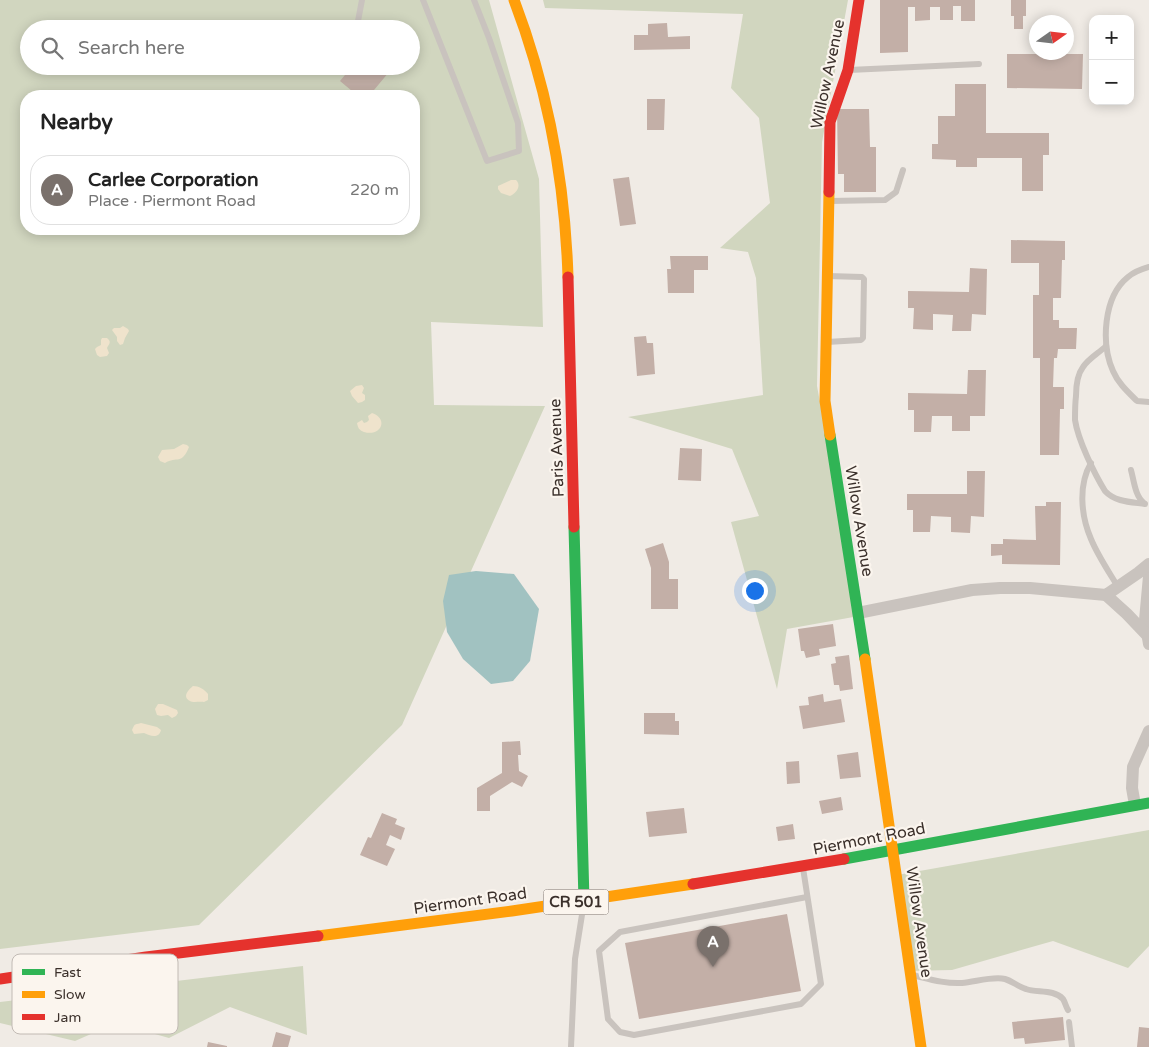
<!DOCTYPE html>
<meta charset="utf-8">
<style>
:root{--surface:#fff;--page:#f2f2f2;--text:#222;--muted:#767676;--line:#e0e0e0;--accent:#7a716c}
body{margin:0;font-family:"Varela Round",sans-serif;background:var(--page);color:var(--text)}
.controls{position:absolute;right:15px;top:15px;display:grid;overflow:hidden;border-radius:10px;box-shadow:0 2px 12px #0003}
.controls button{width:45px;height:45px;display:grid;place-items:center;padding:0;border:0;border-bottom:1px solid var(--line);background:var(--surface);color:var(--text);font:25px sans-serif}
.compass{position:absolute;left:1029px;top:15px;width:45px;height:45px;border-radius:50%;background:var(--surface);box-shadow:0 2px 12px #0003;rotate:76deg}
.you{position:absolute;left:754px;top:590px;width:18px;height:18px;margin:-12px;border:4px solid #fff;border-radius:50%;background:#1a73e8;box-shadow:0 0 0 8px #1a73e833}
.badge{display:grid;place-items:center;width:32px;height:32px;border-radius:50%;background:var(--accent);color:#fff;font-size:16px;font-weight:700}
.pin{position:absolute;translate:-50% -41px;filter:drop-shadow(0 1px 2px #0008)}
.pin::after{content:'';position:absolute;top:26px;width:18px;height:15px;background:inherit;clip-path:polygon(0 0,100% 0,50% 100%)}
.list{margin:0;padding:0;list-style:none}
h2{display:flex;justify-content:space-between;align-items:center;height:65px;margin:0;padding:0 20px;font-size:21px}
h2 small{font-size:16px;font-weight:400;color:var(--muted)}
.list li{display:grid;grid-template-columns:32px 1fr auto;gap:15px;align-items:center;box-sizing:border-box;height:70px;margin:0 10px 10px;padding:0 10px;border:1px solid var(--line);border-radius:20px}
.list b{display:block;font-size:19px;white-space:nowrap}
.list p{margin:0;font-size:16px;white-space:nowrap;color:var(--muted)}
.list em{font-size:16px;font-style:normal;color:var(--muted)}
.icon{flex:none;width:28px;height:28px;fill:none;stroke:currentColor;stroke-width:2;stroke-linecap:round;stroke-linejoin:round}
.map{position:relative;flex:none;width:1149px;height:1047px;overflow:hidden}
.search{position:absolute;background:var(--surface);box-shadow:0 2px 12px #0003;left:20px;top:20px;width:400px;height:55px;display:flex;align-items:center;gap:12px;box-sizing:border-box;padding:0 18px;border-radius:28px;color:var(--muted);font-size:19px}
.panel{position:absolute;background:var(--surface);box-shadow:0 2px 12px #0003;left:20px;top:90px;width:400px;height:145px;border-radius:20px}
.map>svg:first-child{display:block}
</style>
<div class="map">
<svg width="1149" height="1047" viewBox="0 0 1149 1047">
<rect width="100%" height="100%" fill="#f0ebe5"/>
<g fill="#d1d6bf" fill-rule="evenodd">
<path d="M 0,0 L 489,0 L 539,179 L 543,327 L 431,322 L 434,405 L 545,406 L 402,725 L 199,925 L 0,949 ZM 29,29 L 411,29 L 411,66 L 29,66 ZM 26,96 L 414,96 L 414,229 L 26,229 Z"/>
<polygon points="543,0 848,0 822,142 817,386 859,616 787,629 777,689 731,522 759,516 732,449 628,417 763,395 756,278 748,252 720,248 770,203 759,118 731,88 743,14 545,8"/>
<polygon points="1149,830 1149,946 1128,968 1053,941 952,970 906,971 897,875"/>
<polygon points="303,966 307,1035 230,1007 169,1038 116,1023 75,1041 0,1023 0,1002"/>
</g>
<g fill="#efe3cc">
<path d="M 511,180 L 516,180 C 522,186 516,193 510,196 L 501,193 L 498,189 L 498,186 Z"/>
<polygon points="123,326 128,329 129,331 125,338 123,344 120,345 117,341 117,337 112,330 114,328 120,328"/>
<path d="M 102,338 L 107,338 C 112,342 109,344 107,348 L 109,353 L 107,356 L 100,357 L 97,355 L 95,349 L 97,347 L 101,345 L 101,340 Z"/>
<polygon points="362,385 364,388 362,393 365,395 365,400 362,402 358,403 352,396 350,391 356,386"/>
<path d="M 372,413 C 389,419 381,437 364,432 C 359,430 358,428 357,423 L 362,420 L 364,423 L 367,422 L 369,420 L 368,416 Z"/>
<path d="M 183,444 L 187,445 L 189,447 C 182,465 177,456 165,463 L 160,461 L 158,457 L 162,450 L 174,449 Z"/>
<path d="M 193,686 C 199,686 204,689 208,694 L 208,700 L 204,702 C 200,701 193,703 190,701 C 182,697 188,690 193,686 Z"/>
<polygon points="158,704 163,704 177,710 178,713 176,716 172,718 168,715 161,716 157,715 155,709"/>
<path d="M 141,723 L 157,727 L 161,730 C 159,739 150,736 144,733 L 134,734 L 132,730 C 135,724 133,725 141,723 Z"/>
</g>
<polygon fill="#a1c2c1" points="476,571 514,574 539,609 530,661 513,681 491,684 463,659 447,632 443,601 449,575"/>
<g fill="#c3afa7">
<polygon points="880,0 975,0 975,21 961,21 961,6 953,6 953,20 940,20 940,7 930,7 930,20 915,21 915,7 908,7 908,52 880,53"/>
<polygon points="1011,0 1026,0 1026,16 1023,16 1023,29 1014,29 1014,16 1011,16"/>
<polygon points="667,23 668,37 690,36 690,49 634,50 634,35 648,35 648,24"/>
<polygon points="1007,54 1083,54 1082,89 1007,88"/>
<polygon points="334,66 394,66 369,96 358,96 340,81 345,75"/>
<polygon points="955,84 986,84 986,133 1049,133 1049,155 1043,155 1043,191 1022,191 1022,158 977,158 977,167 956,167 956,160 932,159 932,144 938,144 938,116 955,116"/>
<polygon points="647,99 665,99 664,130 647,130"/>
<polygon points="837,109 869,109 870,147 876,147 876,192 844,192 844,174 838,174"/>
<polygon points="629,177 636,224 620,226 613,179"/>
<polygon points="1011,240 1065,241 1065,260 1062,260 1061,298 1053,298 1053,320 1059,320 1059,328 1077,328 1076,349 1058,349 1057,358 1054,358 1053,387 1064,387 1064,409 1060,409 1059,455 1040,455 1040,358 1033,358 1033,295 1039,295 1039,263 1011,263"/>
<polygon points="670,256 708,256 708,270 694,270 694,293 668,293 667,269 671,269"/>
<polygon points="970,268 987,269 986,315 972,314 971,331 952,331 953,315 933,314 933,330 913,329 914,308 908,308 908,291 969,292"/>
<polygon points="646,336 647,343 653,343 655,374 637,376 634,337"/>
<polygon points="968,370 986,370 985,416 970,416 970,431 952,431 952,416 932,416 931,432 914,432 914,410 908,410 908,393 967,394"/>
<polygon points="680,448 702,449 701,481 678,480"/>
<polygon points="967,471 985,471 984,517 971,516 970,533 951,532 951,517 931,516 930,532 913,532 913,510 907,510 907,494 967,494"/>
<polygon points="1046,502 1061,502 1060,565 1002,564 1002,555 991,556 991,544 1003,544 1003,539 1036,540 1035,506 1046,506"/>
<polygon points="663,543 669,562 669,579 678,579 678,609 651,609 651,568 645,549"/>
<polygon points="833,624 836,646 819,649 820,655 806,658 804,651 801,651 798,629"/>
<polygon points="849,655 853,689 840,691 839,685 834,685 831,664 836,663 835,657"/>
<polygon points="823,694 824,702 841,699 845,722 803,729 799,706 809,705 808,697"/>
<polygon points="644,713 675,713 675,721 679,721 679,735 644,734"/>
<polygon points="520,741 521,755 518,755 519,771 528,776 522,787 512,782 490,796 490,811 477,811 477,788 502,773 502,742"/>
<polygon points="858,752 861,777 840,779 837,755"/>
<polygon points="799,761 800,783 787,784 786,762"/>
<polygon points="841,797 843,810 822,814 819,801"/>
<polygon points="684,808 687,833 649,837 646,812"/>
<polygon points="382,813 397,819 395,824 405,828 401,840 390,835 386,845 395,849 387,866 360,855 368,837 371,838"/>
<polygon points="793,824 795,839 778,841 776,827"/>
<polygon points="787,914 801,991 639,1019 625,943"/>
<polygon points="1063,1017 1065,1040 1025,1044 1024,1038 1014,1039 1012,1022"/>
<polygon points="1139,1027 1149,1028 1149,1047 1137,1047"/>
<polygon points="276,1032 291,1036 288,1047 272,1047"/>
<polygon points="208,1042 227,1046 227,1047 207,1047"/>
</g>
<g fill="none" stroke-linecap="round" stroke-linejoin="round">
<g stroke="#c9c3be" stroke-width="6">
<polyline points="423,0 487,161 519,151 518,123 489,38 474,0"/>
<polyline points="358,21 362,0"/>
<polyline points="849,70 979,64"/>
<polyline points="830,201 885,200 896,192 903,170"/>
<path d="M 1149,267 C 1142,269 1134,272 1128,277 C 1103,297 1101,344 1113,371 C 1118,383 1128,392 1137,401 L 1149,402"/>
<polyline points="827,342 861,340 863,338 864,279 862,277 828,276"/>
<path d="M 1106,346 C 1099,353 1089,358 1083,367 C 1077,375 1076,386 1076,396 C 1075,404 1075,412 1075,420 C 1078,440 1094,473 1105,491 C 1115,502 1131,502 1145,504"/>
<path d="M 1091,463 C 1078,485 1081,516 1091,539 C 1098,556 1109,572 1118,587"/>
<path d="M 1131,470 C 1134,481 1135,496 1144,503"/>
<polyline points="803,868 821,984 801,1004 634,1035 620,1032 608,1019 599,951 620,932 807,897"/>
<path d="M 912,975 C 929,979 945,984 962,983 C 975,982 993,976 1005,979 C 1012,981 1019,987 1026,989 C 1037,993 1054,989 1063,999 C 1065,1002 1066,1007 1068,1010"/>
<polyline points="1069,1022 1072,1047"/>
<polyline points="571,1047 575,959 584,902"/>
</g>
<g stroke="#c9c3be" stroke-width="12">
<polyline points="1149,576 1145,620 1149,644"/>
<polyline points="1106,595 1127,614 1147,635"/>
<polyline points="858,613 972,590 1000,588 1030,588 1106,595 1138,573 1149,564"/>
<polyline points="1135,805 1132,788 1133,767 1149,731"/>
</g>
<g stroke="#30b455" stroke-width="11">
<polyline points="830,435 865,659"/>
<polyline points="574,527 584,901"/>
<polyline points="844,859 1149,803"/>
</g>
<g stroke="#ff9f0a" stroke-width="11">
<path d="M 514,0 C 548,89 565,182 568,277"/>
<polyline points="829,192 825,401 830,435"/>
<polyline points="865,659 921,1047"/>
<polyline points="318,936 512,911 693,884"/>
</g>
<g stroke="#e5322d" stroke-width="11">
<polyline points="829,192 830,122 848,70 859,0"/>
<polyline points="568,277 574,527"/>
<polyline points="693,884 844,859"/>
<polyline points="0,979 146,957 318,936"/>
</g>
</g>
<g text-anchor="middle" stroke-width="4.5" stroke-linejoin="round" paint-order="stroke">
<rect fill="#fbf5ee" stroke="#756b66" stroke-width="1" x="543.5" y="889.5" width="65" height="25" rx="4"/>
<g font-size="15" font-weight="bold" fill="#3b302b">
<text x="576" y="907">CR 501</text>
</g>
<g font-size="16" fill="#3b302b" stroke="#fbf5ee">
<text transform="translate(827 74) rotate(-78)" y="6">Willow Avenue</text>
<text transform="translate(556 448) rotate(-92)" y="6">Paris Avenue</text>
<text transform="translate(860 521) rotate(81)" y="6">Willow Avenue</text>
<text transform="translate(869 838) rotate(-11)" y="6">Piermont Road</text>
<text transform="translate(470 900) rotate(-8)" y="6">Piermont Road</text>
<text transform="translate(920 922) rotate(82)" y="6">Willow Avenue</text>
</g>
</g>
<rect x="12" y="954" width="166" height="80" rx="8" fill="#fbf5ee" stroke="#c1bab4" stroke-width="1"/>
<rect x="22" y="969" width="23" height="6" fill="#30b455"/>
<rect x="22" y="991" width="23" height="7" fill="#ff9f0a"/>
<rect x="22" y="1014" width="23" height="6" fill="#e5322d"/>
<g font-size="14" fill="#3b302b">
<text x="54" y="977">Fast</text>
<text x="54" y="999">Slow</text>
<text x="54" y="1022">Jam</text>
</g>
</svg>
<div class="controls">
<button>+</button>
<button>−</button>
</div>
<svg class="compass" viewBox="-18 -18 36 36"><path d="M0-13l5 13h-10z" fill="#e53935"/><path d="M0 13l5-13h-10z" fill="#767676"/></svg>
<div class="you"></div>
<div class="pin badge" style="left:713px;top:967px">A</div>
<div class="search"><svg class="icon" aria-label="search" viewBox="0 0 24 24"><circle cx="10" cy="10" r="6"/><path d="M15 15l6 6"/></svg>Search here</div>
<section class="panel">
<h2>Nearby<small></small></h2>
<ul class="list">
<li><span class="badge">A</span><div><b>Carlee Corporation</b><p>Place · Piermont Road</p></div><em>220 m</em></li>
</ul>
</section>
</div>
